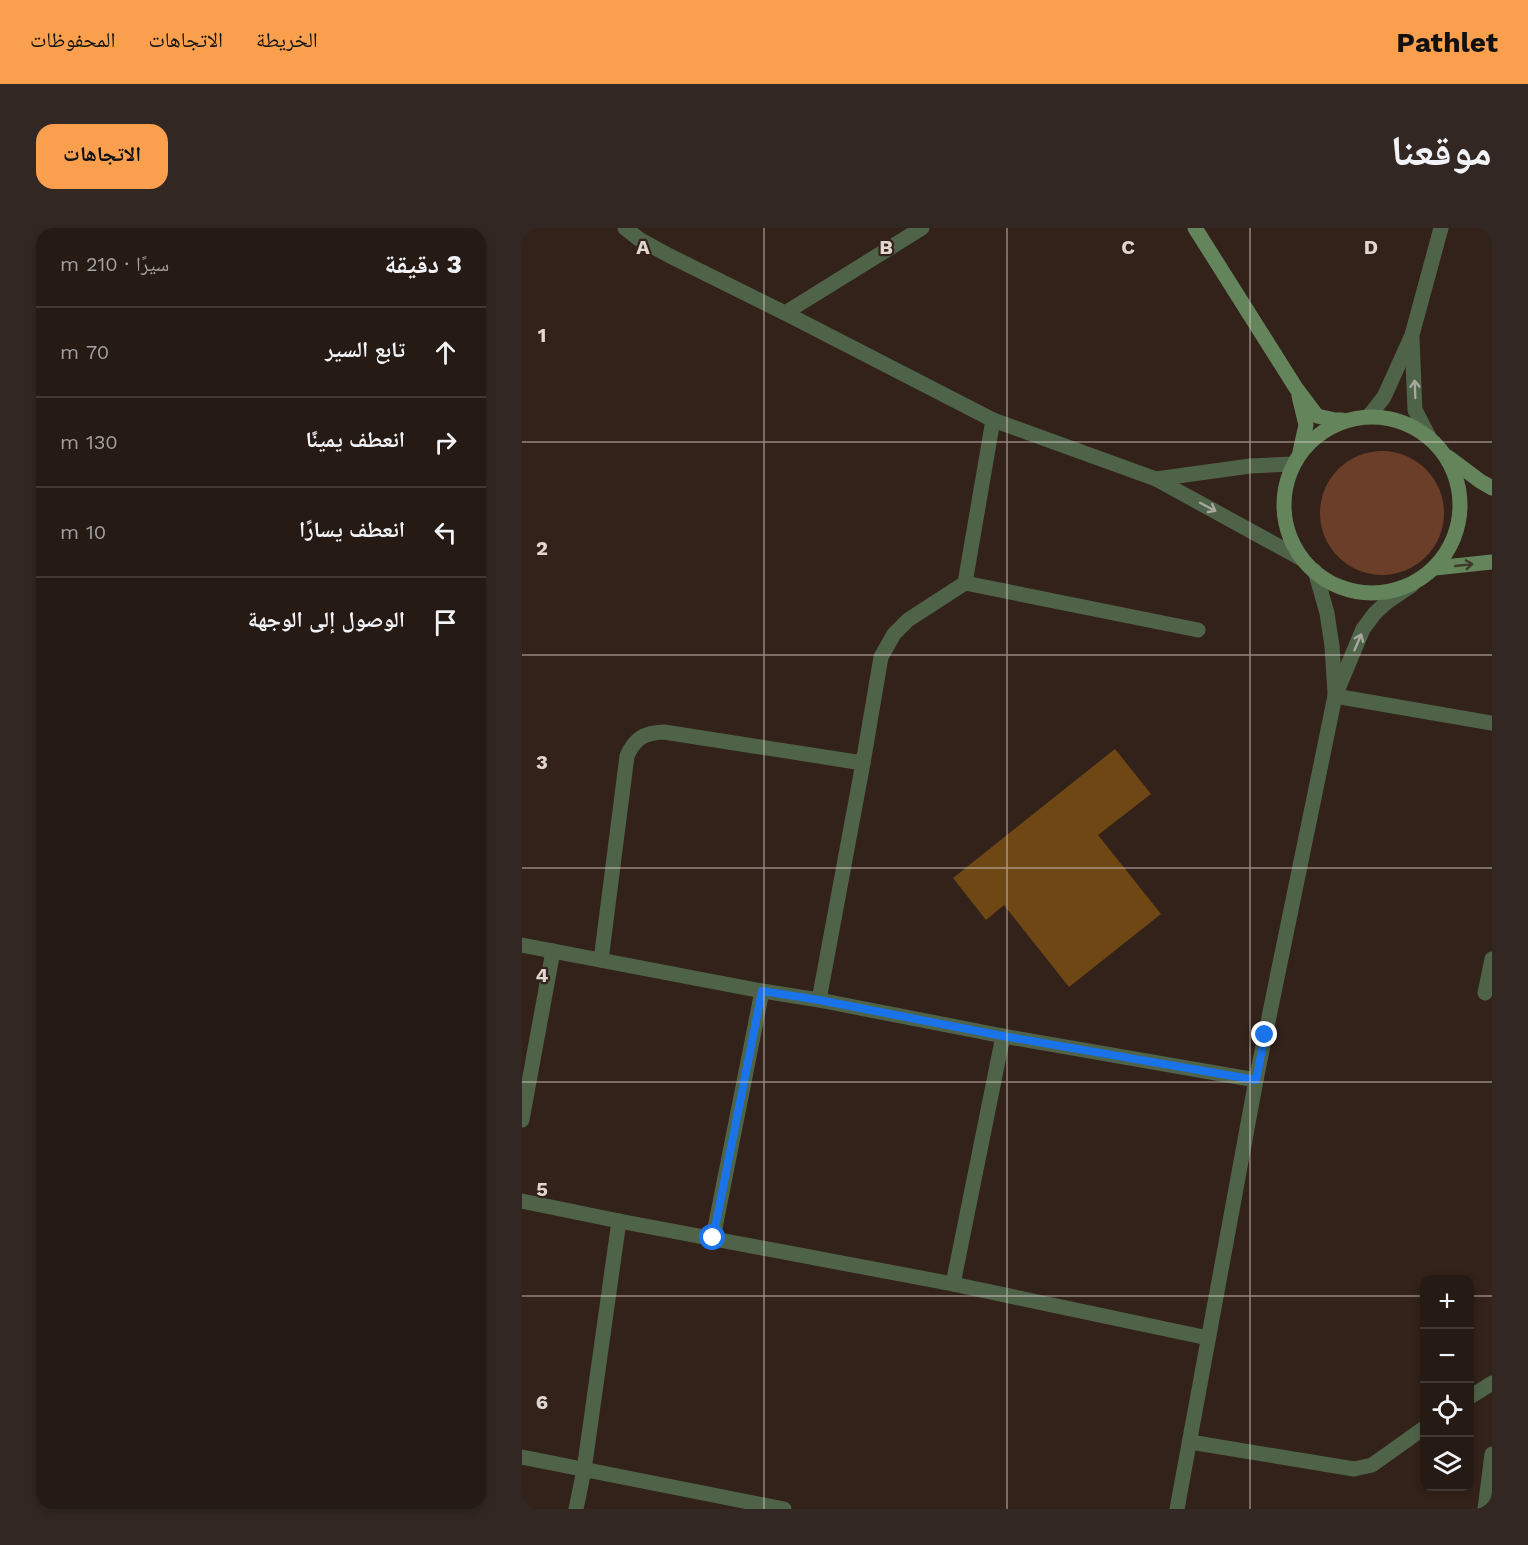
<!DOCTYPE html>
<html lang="ar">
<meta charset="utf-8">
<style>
:root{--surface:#261a14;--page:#322722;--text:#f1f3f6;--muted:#a4a1a0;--line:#423834;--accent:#f99f4d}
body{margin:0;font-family:"Work Sans","Noto Naskh Arabic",sans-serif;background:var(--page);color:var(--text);direction:rtl}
.controls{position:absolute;right:18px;bottom:18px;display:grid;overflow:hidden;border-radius:12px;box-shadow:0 3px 9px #0003}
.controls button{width:54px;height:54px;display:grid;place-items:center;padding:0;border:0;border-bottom:2px solid var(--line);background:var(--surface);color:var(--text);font:30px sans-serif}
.stop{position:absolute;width:18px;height:18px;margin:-14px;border:4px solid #1a73e8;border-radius:50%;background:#fff}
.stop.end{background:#1a73e8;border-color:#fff;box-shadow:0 2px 6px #0008}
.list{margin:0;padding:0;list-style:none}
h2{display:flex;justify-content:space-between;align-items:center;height:78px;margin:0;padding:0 24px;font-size:26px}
h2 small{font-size:20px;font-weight:400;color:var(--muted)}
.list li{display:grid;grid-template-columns:39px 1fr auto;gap:18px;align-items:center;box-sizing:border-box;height:90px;padding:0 24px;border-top:2px solid var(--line)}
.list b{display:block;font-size:22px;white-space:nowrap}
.list em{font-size:20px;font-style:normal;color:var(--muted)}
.icon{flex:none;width:33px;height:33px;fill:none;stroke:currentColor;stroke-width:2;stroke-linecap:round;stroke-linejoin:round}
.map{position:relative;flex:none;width:970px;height:1281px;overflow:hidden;direction:ltr;border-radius:18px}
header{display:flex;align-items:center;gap:36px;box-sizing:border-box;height:84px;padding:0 30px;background:var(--accent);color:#111}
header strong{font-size:28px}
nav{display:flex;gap:33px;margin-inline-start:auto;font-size:21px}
.intro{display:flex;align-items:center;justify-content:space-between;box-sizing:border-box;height:144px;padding:0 36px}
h1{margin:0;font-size:42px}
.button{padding:15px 27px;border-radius:18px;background:var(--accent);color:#111;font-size:21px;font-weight:700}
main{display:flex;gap:36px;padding:0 36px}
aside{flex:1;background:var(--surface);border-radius:18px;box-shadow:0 3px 9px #0003}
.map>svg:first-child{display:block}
</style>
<header>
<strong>Pathlet</strong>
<nav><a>الخريطة</a><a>الاتجاهات</a><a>المحفوظات</a></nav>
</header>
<div class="intro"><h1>موقعنا</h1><a class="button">الاتجاهات</a></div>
<main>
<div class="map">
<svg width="970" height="1281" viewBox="0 0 970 1281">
<rect width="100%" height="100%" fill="#33221a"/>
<circle fill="#6a3e28" cx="860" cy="285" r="62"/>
<polygon fill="#6f4714" points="593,521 629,566 576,607 639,686 547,759 482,677 464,692 431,650"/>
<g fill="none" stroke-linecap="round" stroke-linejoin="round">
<g stroke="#4f6349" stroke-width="15">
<polyline points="443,355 471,192"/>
<polyline points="341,535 359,429 372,406 386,392 443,355 676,402"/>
<path d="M 79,732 L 105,528 C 113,510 122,505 142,504 L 341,535 L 297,772"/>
<polyline points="0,892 31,723"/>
<polyline points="948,1169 970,1155"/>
<polyline points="668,1214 832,1241 850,1237 902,1200"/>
</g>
<g stroke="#4f6349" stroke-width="15">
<polyline points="103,0 117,11 148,28 263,85 471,192 634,251 778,330"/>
<polyline points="263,85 400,0"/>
<polyline points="890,110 893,182 908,211"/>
<polyline points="847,188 862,169 890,107 919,0"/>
<polyline points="634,251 728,238 771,236"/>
<polyline points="793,343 805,385 810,418 813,465"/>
<polyline points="813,468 970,495"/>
<polyline points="0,717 240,763"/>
<polyline points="963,765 970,731"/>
<polyline points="0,973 97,993 431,1056 481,808"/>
<polyline points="191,1010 240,763 297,772 481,808 734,852"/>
<polyline points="431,1056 686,1110"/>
<polyline points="0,1229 262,1281"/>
<polyline points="54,1281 62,1242 97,993"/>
<polyline points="655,1281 734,852 813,468 841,401 853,385 865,374 890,357"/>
<polyline points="963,1281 970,1226"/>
</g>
<g stroke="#64845b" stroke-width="15">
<polyline points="673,0 774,160 795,188 813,192 820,192"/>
<polyline points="777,168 784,197 778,224"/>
<circle cx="850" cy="277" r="88"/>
<polyline points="926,229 958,253 970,260"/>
<polyline points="913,340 970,334"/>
</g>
</g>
<defs><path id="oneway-shaft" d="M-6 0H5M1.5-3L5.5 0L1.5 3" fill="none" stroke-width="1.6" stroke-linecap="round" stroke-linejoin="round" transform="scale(1.5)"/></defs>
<g stroke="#a7a89b">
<use href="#oneway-shaft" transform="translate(893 161) rotate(-92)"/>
<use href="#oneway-shaft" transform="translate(686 279) rotate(28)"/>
<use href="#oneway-shaft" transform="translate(836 414) rotate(-67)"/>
</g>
<use stroke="#3f3a2a" href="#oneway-shaft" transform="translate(942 337) rotate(-6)"/>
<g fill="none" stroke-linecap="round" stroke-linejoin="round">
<polyline stroke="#1a73e8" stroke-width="8" points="191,1010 240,763 297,772 481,808 734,852 743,807"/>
</g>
<path fill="none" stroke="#e2d6d1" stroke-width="1.5" stroke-opacity="0.55" d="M 242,0 L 242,1281M 485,0 L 485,1281M 728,0 L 728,1281M 0,214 L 970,214M 0,427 L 970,427M 0,640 L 970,640M 0,854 L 970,854M 0,1068 L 902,1068M 948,1068 L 970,1068"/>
<g font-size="20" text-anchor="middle" font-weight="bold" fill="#e2d6d1" stroke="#33221a" stroke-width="4.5" stroke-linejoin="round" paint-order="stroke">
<text x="121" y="26">A</text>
<text x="364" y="26">B</text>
<text x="606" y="26">C</text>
<text x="849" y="26">D</text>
<text x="20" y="114">1</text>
<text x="20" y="327">2</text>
<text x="20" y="541">3</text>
<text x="20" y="754">4</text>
<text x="20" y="968">5</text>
<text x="20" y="1181">6</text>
</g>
</svg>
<div class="controls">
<button>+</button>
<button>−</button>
<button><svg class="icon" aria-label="locate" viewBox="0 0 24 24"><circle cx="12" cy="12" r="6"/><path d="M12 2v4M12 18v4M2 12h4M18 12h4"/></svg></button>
<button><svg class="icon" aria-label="layers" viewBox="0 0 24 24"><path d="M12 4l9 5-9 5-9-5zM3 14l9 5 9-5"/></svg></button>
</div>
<div class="stop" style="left:191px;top:1010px"></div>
<div class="stop end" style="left:743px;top:807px"></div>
</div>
<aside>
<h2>3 دقيقة<small>سيرًا · 210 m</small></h2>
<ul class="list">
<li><svg class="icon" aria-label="ahead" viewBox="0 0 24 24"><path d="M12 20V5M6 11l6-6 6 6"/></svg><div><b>تابع السير</b></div><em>70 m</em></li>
<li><svg class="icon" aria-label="right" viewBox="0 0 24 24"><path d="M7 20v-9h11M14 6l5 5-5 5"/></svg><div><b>انعطف يمينًا</b></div><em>130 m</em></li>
<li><svg class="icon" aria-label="left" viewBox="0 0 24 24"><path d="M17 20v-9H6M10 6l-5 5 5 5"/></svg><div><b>انعطف يسارًا</b></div><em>10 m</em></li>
<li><svg class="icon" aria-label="arrive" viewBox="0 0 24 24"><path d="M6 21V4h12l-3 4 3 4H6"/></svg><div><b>الوصول إلى الوجهة</b></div></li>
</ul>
</aside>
</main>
